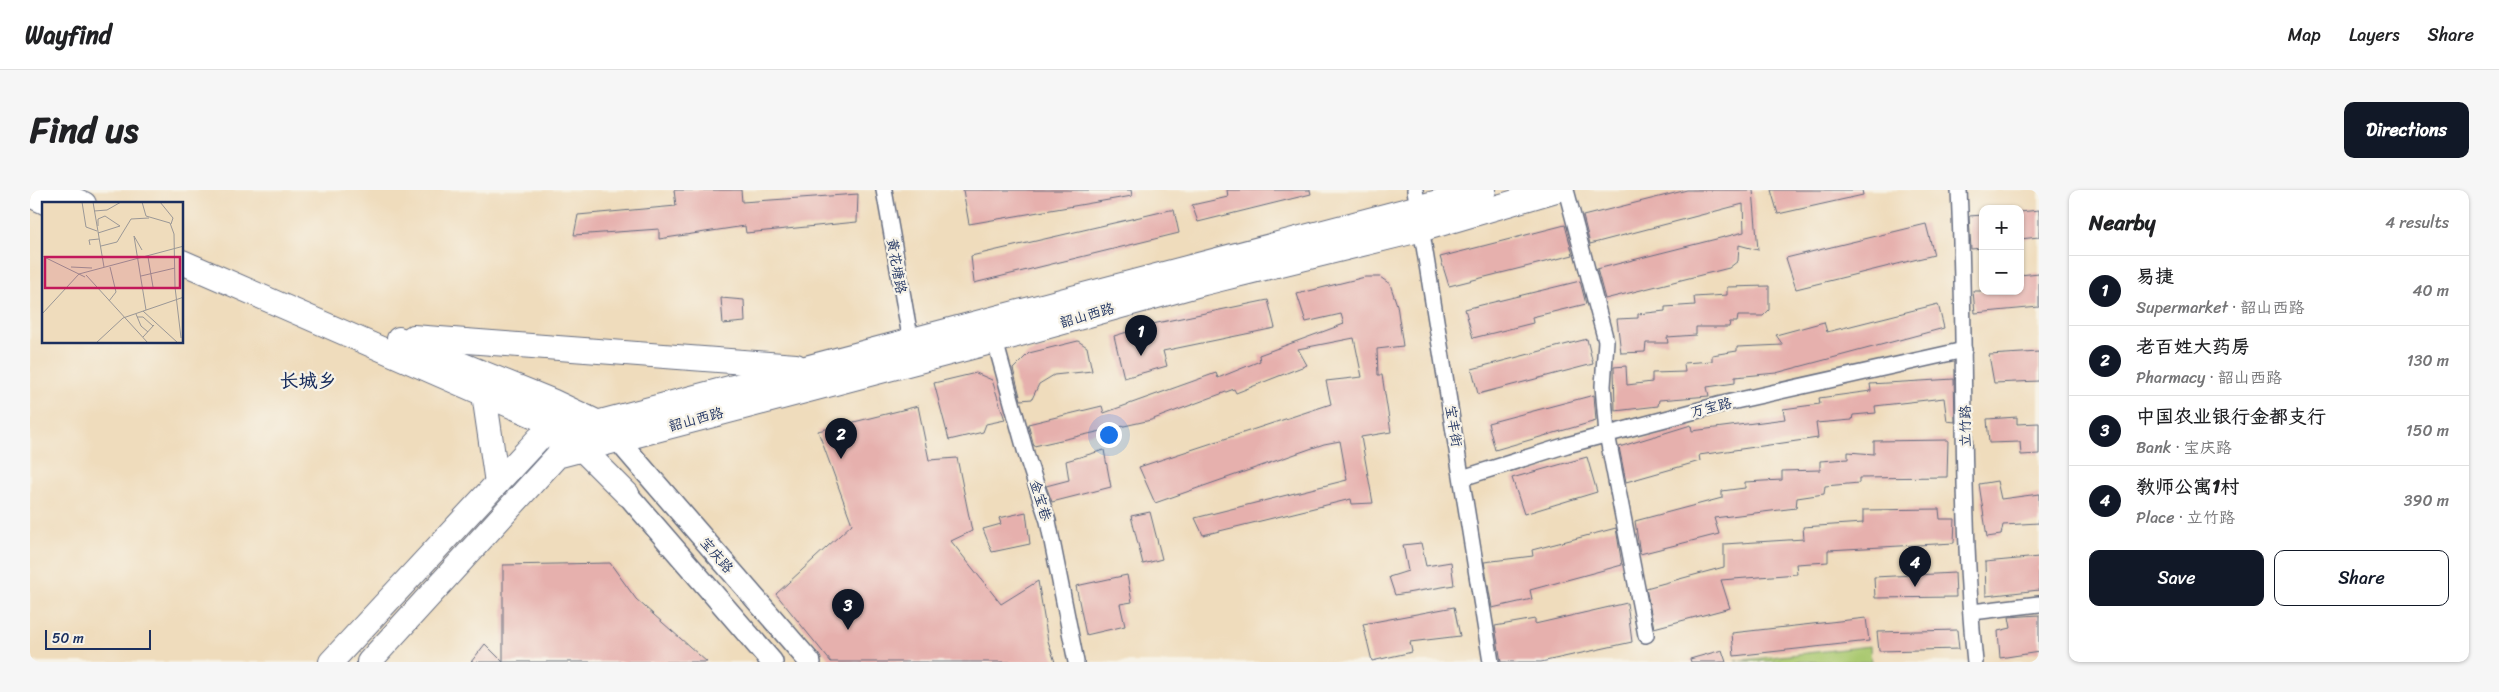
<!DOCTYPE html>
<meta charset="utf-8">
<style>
:root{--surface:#fff;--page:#f6f6f6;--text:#202124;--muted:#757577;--line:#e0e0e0;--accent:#111827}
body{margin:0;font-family:Sriracha,"LXGW WenKai TC",sans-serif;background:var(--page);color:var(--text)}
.controls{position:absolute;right:15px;top:15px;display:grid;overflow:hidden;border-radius:10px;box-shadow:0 1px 4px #0004}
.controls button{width:45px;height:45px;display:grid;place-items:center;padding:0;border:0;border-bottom:1px solid var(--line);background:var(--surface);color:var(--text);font:25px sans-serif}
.scale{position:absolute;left:15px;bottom:12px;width:106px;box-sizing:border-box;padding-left:5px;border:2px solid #1b2f5e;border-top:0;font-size:14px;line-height:18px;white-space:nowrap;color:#1b2f5e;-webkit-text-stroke:4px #f7f3e8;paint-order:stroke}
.you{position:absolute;left:1078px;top:244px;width:18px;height:18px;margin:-12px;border:4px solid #fff;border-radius:50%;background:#1a73e8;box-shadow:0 0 0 8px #1a73e833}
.badge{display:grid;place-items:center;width:32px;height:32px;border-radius:50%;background:var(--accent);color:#fff;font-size:16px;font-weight:700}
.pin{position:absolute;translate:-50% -41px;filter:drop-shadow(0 1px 2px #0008)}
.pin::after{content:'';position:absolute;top:26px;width:18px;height:15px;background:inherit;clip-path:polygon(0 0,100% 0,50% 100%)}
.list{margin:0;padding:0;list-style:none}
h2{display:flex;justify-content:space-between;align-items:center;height:65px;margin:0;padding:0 20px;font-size:21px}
h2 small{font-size:16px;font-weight:400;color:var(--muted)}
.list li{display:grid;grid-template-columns:32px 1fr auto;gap:15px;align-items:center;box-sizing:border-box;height:70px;padding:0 20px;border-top:1px solid var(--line)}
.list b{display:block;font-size:19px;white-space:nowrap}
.list p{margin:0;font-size:16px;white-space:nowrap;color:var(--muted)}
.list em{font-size:16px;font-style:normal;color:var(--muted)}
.actions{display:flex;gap:10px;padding:15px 20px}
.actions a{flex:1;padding:11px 0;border:1px solid var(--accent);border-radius:10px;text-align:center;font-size:18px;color:var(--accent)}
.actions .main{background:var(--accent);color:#fff}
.map{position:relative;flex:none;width:2009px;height:472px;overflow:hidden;border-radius:10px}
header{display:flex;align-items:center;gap:30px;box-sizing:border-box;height:70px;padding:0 25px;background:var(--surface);border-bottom:1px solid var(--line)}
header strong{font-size:24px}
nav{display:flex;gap:28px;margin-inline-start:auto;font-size:18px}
.intro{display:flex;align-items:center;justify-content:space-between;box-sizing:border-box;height:120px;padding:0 30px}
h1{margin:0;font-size:35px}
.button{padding:12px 22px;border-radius:10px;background:var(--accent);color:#fff;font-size:18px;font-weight:700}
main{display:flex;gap:30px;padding:0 30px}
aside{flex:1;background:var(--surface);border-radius:10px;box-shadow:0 1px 4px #0004}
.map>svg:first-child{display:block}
</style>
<header>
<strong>Wayfind</strong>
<nav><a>Map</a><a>Layers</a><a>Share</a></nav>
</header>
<div class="intro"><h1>Find us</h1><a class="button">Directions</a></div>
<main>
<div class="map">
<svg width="2009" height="472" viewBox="0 0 2009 472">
<rect width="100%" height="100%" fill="#f7f3e8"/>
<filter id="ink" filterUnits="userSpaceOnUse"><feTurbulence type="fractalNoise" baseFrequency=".02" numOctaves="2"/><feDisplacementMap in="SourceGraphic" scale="10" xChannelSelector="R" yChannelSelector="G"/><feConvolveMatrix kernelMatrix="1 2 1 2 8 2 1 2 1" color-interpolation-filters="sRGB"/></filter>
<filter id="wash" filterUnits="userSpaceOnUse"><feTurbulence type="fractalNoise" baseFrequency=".0096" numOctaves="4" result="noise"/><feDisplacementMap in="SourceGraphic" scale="20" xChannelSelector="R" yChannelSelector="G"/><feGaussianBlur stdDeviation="1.12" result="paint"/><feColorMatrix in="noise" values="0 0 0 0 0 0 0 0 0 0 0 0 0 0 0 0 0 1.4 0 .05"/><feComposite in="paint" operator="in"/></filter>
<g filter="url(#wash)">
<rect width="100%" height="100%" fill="#efdcbc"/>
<polygon fill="#aac971" stroke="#627c68" points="1840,456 1841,472 1705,471"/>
<g id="blocks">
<g fill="#e6b0ad">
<polygon points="644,0 711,0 712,12 828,4 827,32 716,43 715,36 629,49 629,39 544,45 548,25 646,16"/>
<polygon points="933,0 1101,0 1102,6 939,34"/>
<polygon points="1197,0 1280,0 1281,4 1168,32 1162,15 1198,7"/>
<polygon points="1657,0 1723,0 1728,60 1709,55 1708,71 1699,78 1575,109 1567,79 1714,42 1713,14 1560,54 1553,26"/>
<polygon points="1741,0 1832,0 1833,5 1748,24"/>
<polygon points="1140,20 1144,20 1149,43 944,93 941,66"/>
<polygon points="2009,20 2009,47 1990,49 1990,22"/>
<polygon points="1953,25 1953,58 1941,59 1939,26"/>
<polygon points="1896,34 1904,65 1766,99 1756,68"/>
<polygon points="1535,35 1543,65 1419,96 1410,67"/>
<polygon points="2009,83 2009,117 1945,123 1943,101 1990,101 1990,85"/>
<polygon points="1335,87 1350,87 1360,94 1367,115 1373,156 1347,159 1348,185 1352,185 1361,242 1331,247 1343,313 1322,314 1321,309 1173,345 1165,328 1317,290 1310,251 1294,254 1125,313 1109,277 1301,214 1296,191 1332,187 1324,148 1268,159 1277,175 1206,203 1204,199 1121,230 1004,256 998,234 1072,216 1074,223 1186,183 1188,188 1230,171 1229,165 1314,134 1311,124 1276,132 1267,104"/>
<polygon points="1550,91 1556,114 1502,127 1503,133 1443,148 1435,119"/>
<polygon points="1739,96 1739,120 1733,126 1708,126 1707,132 1700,132 1699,137 1666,137 1666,145 1637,147 1638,153 1616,153 1615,162 1591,163 1587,129 1608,128 1608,124 1635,121 1635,117 1665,115 1664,107 1697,105 1697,97"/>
<polygon points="691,108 714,110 715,132 693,134"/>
<polygon points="1238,110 1245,138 1133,161 1137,176 1094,188 1084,146 1127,133"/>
<polygon points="1908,114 1914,138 1746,183 1705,187 1705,193 1677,197 1679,206 1629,210 1628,216 1585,221 1584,177 1596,176 1597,195 1622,192 1622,183 1655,182 1654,173 1682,171 1682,165 1707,161 1707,157 1753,155 1746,145 1794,132 1797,142"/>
<polygon points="1557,149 1563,174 1448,204 1442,179"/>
<polygon points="1048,151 1057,157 1062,181 1024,185 1009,194 1002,209 991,210 983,179 999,163"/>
<polygon points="2009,162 2009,191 1964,193 1959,165"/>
<polygon points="946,183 962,190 975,230 956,234 953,242 919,250 904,193"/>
<polygon points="1924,189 1925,232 1917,231 1914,208 1845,216 1846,223 1823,225 1822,230 1786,233 1788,248 1669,265 1670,271 1596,292 1589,257 1661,235 1662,241 1755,229 1753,219 1790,214 1789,208 1841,201 1840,194"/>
<polygon points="1564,205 1566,231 1465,260 1458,233"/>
<polygon points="888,216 899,270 927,268 942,341 921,351 971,414 1008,391 1018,451 1025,472 801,472 746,404 822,334 788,241"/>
<polygon points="1987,227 1987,234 2009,233 2009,264 1991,265 1990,252 1959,253 1957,229"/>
<polygon points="1918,250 1917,287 1829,288 1829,293 1795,296 1794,304 1767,308 1766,318 1684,328 1689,344 1610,364 1605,331 1692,308 1692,301 1715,298 1715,292 1752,290 1752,281 1790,280 1790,271 1818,269 1818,262 1844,264 1844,251"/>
<polygon points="1074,260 1081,297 1022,312 1016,296 1039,290 1036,271"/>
<polygon points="1557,267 1567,302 1494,324 1482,288"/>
<polygon points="1967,291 1971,309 2009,304 2009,333 1973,335 1971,345 1957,347 1949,294"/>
<polygon points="1909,319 1910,329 1925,329 1924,353 1798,360 1798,372 1766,374 1767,384 1691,390 1700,418 1624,438 1616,398 1694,377 1694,354 1774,349 1773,337 1833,333 1833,320"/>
<polygon points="996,322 1000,354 962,362 953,339 971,334 969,328"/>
<polygon points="1120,322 1132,369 1113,374 1101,326"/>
<polygon points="1586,338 1592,375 1500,400 1502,409 1462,418 1454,372 1503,366 1502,360"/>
<polygon points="1391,353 1396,376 1421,372 1424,395 1365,405 1359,387 1378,381 1373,355"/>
<polygon points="2009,367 2009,400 1956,406 1955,372"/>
<polygon points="580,373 606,409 677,472 441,472 455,454 473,472 473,375"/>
<polygon points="1925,383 1926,407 1845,408 1844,387"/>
<polygon points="1097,385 1102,412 1090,414 1095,436 1056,445 1046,396"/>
<polygon points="1597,413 1602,452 1511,472 1471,472 1465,436 1505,429 1505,434"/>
<polygon points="1424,417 1430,446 1380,452 1382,462 1342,471 1333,434"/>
<polygon points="2009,425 2009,462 1970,468 1968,441 1981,438 1979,427"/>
<polygon points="1836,428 1839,451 1704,466 1702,443"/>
<polygon points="1927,440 1929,459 1849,461 1847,442"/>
<polygon points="1692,460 1696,472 1661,472 1660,469"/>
</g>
</g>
</g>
<g filter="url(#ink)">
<use href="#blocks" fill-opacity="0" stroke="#656c7f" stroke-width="1"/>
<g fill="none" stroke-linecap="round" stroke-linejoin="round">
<defs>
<g id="street">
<polyline points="854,0 881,152"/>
<polyline points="1385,0 1461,472"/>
<polyline points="1536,0 1576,151 1573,196 1577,244 1616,445"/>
<path d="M 1929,0 C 1937,157 1929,315 1945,472"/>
<polyline points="965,151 997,267 1018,331 1046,472"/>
<polyline points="1432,288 1537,255 1692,214 1934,160"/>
<polyline points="1942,422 2009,414"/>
</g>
<g id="secondary">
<polyline points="595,258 780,472"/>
<polyline points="597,304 742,472"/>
</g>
<g id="primary">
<polyline points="22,0 54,14"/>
<polyline points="0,5 19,14"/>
<polyline points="152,72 507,227 534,241 597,304"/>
<polyline points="383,147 766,176"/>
<polyline points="369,149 522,211 573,235"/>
<polyline points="454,204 467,293"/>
<polyline points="301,472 509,248 1454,0"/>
<polyline points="339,472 527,266 965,151 1174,93 1393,39 1526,0"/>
</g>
</defs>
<use href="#street" stroke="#656c7f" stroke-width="18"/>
<use href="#secondary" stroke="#656c7f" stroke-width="24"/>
<use href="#primary" stroke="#656c7f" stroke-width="26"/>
<use href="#street" stroke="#fff" stroke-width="15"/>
<use href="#secondary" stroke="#fff" stroke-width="21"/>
<use href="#primary" stroke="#fff" stroke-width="24"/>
</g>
</g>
<g text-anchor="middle" stroke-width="4.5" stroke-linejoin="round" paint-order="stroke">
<g font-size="14" fill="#1b2f5e" stroke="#f7f3e8">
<text transform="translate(867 76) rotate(80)" y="5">黄花塘路</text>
<text transform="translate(1057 125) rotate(-16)" y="5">韶山西路</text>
<text transform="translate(1681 217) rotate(-14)" y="5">万宝路</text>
<text transform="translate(666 229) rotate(-15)" y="5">韶山西路</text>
<text transform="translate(1424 236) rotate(81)" y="5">宝丰街</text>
<text transform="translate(1935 236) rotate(-91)" y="5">立竹路</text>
<text transform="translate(1011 310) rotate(73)" y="5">金宝巷</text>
<text transform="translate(687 365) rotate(49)" y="5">宝庆路</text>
</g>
<g font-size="19" font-weight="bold" fill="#1b2f5e" stroke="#f7f3e8">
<text x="278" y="197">长城乡</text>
</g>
</g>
<g transform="translate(12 12)">
<rect width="141" height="141" fill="#efdcbc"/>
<path fill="none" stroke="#9a9796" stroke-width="1" d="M 40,0 L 44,25 L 55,29M 51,0 L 62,65M 100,0 L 104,14 L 128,21 L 132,32 L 133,85 L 139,136M 118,0 L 131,16 L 129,22M 52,9 L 65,8 L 79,0M 56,24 L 56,17 L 63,14 L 78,24 L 56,31M 48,43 L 47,38 L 57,37M 59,44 L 75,40 L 89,17 L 107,16M 100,48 L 92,34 L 104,108M 0,54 L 43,75M 106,55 L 111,85M 29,65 L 50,66M 44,73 L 106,141M 99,74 L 133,66M 67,99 L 74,90 L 68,65M 101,109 L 136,141M 0,112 L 37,72 L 142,44M 94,112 L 99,124 L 106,130M 95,115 L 101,115 L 111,124M 101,135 L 112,123M 54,141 L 81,116 L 142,95"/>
<path fill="#c2185b" fill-opacity="0.15" stroke="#c2185b" stroke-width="2.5" d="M 3,55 L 138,55 L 138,86 L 3,86 Z"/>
<rect width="141" height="141" fill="none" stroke="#1b2f5e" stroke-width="2.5"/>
</g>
</svg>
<div class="controls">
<button>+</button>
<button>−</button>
</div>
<div class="scale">50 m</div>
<div class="you"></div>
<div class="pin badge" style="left:1111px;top:166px">1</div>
<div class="pin badge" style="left:811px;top:269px">2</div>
<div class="pin badge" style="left:818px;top:440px">3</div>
<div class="pin badge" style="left:1885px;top:397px">4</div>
</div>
<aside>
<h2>Nearby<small>4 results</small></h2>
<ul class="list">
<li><span class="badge">1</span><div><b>易捷</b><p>Supermarket · 韶山西路</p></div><em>40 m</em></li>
<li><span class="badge">2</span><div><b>老百姓大药房</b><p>Pharmacy · 韶山西路</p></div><em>130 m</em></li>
<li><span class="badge">3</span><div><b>中国农业银行金都支行</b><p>Bank · 宝庆路</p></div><em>150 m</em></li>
<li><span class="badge">4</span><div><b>教师公寓1村</b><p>Place · 立竹路</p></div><em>390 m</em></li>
</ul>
<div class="actions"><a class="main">Save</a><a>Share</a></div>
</aside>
</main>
